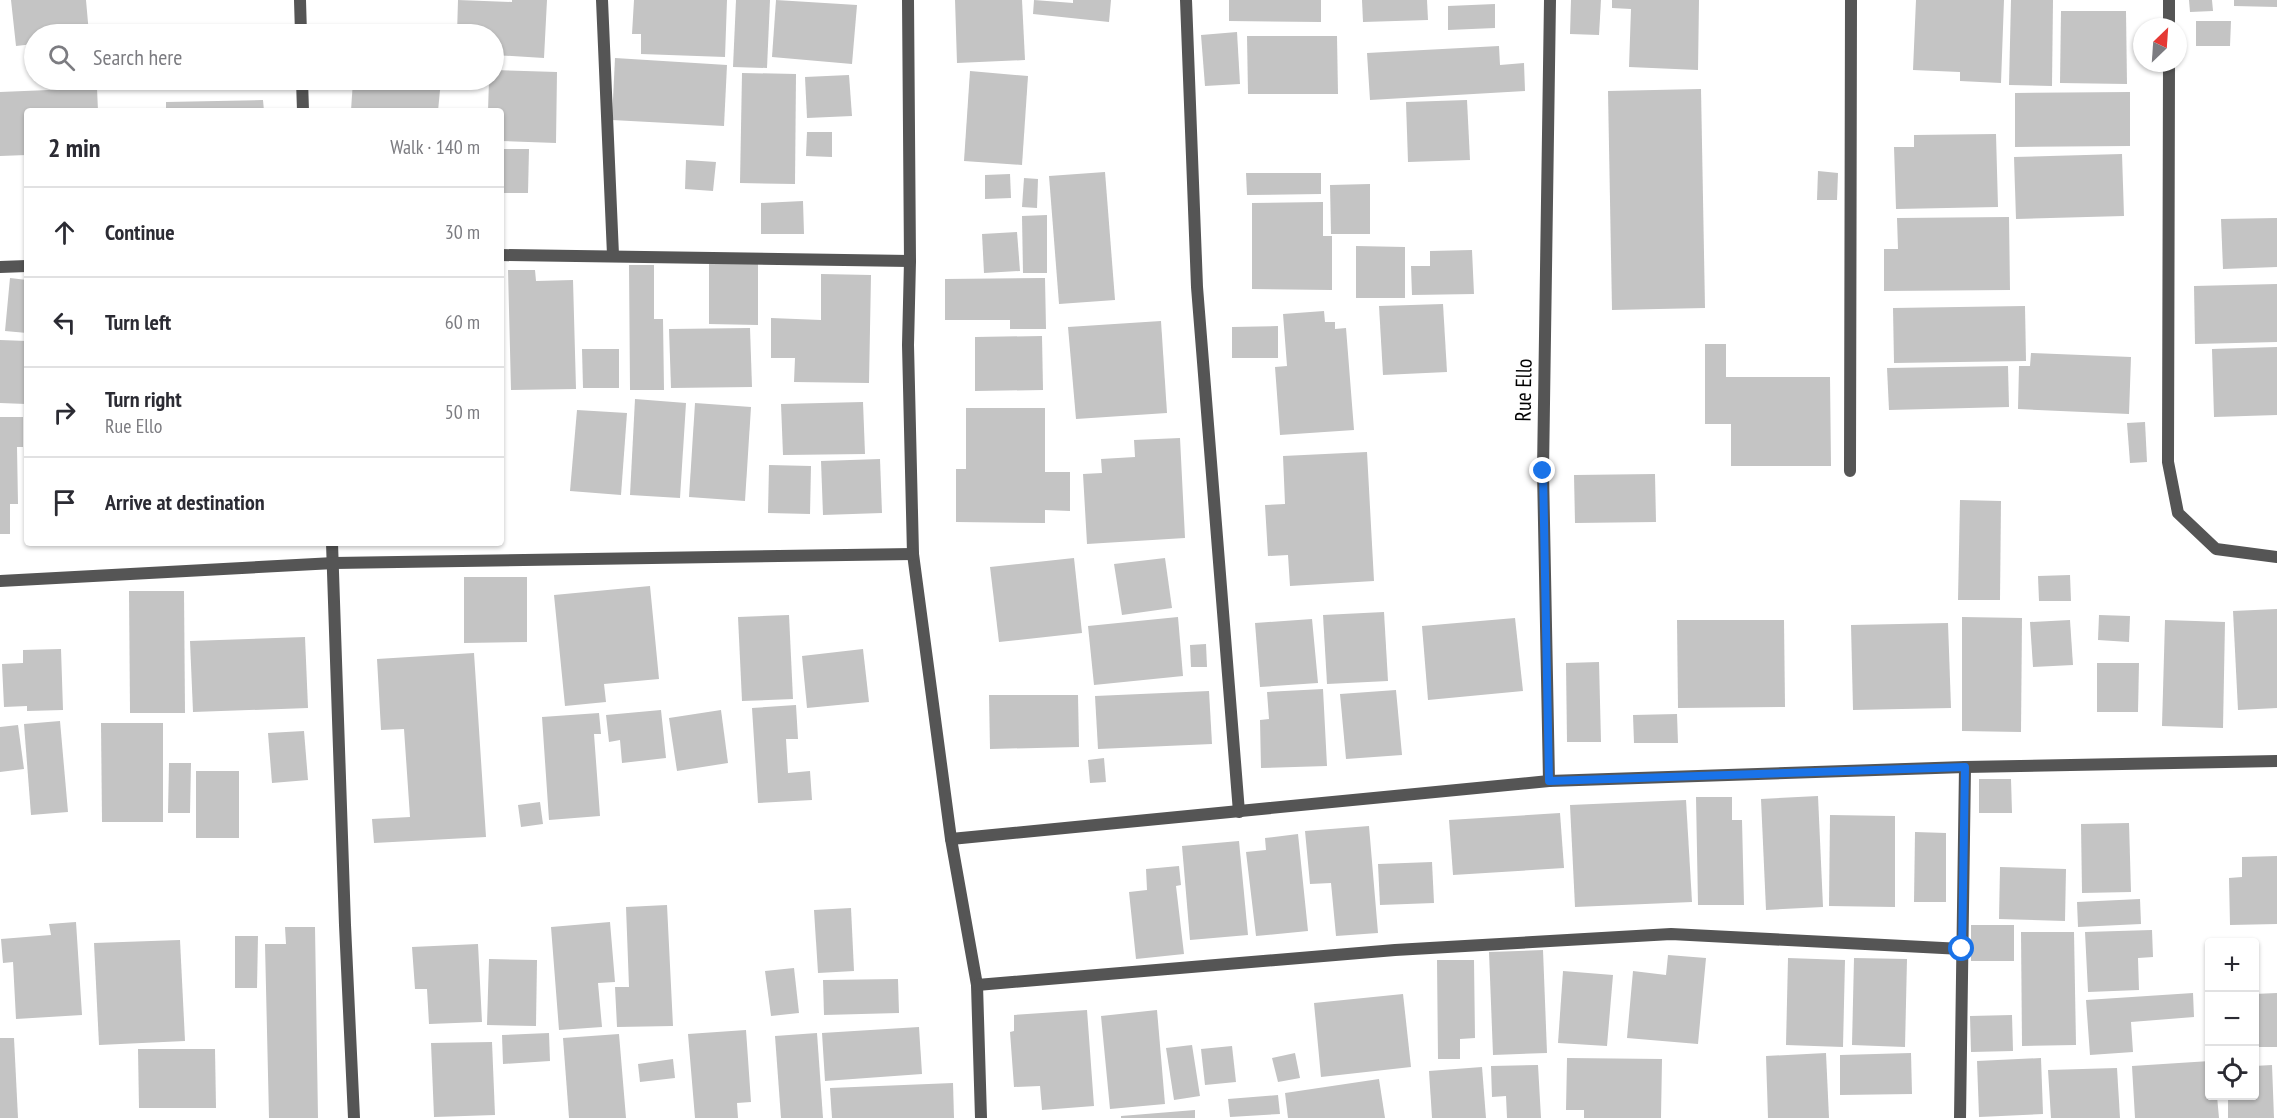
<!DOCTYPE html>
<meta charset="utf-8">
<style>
:root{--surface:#fff;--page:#f7f7f7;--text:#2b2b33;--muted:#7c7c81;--line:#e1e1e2}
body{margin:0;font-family:"PT Sans Narrow",sans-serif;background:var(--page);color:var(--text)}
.controls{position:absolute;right:18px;bottom:18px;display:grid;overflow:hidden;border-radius:6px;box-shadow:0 2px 4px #0004}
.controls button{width:54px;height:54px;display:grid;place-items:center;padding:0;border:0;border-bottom:2px solid var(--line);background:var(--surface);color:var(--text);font:30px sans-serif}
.compass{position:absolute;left:2133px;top:18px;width:54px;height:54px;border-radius:50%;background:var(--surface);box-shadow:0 2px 4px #0004;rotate:25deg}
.stop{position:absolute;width:18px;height:18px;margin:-14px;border:4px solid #1a73e8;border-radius:50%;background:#fff}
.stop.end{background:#1a73e8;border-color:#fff;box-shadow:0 2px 6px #0008}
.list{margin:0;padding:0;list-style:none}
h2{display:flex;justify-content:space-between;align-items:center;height:78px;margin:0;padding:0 24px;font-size:26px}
h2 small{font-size:20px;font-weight:400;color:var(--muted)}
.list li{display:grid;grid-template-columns:39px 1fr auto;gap:18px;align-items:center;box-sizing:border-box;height:90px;padding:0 24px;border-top:2px solid var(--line)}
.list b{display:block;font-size:22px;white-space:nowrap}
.list p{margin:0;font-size:20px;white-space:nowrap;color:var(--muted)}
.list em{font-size:20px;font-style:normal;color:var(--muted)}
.icon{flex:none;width:33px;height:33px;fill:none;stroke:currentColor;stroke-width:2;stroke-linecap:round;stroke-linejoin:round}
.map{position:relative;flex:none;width:2277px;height:1118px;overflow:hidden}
.search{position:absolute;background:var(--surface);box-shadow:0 2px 4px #0004;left:24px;top:24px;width:480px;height:66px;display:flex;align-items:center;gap:15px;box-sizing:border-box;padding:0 21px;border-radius:33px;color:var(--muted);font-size:22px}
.panel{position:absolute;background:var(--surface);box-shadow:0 2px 4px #0004;left:24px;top:108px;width:480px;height:438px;border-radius:6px}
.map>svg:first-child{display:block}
</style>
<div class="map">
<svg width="2277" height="1118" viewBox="0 0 2277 1118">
<rect width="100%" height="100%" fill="#fff"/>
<g fill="#c4c4c4">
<polygon points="11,0 86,0 89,34 34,34 34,44 16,46"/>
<polygon points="458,0 512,2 512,0 547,0 544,58 494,55 494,34 457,34"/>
<polygon points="634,0 727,0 725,57 641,54 641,34 632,34"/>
<polygon points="736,0 770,0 767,68 733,67"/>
<polygon points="776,0 857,5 852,64 772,57"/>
<polygon points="955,0 1022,0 1025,60 957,63"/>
<polygon points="1034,0 1073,3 1073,0 1111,0 1109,22 1033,14"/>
<polygon points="1229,0 1321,0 1321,22 1229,21"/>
<polygon points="1362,0 1427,0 1428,20 1363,22"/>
<polygon points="1571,0 1601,0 1599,35 1570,34"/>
<polygon points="1612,0 1699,0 1698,70 1629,67 1631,9 1612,8"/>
<polygon points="1916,0 2004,0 2001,83 1960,81 1960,72 1913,70"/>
<polygon points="2011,0 2053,0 2052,86 2009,85"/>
<polygon points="2189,0 2212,0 2213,11 2190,12"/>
<polygon points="2234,0 2277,0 2277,7 2234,6"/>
<polygon points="1495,4 1495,28 1448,30 1448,6"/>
<polygon points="2061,11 2126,11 2127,84 2060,83"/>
<polygon points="2196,21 2231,21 2230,46 2196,46"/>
<polygon points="1237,32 1240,84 1205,86 1201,35"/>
<polygon points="1247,36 1337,36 1338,94 1248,94"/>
<polygon points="1499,46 1500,65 1524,63 1525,91 1370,100 1367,53"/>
<polygon points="615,58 727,65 724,126 612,120"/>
<polygon points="494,70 557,72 556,143 501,141 501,111 488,111 489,80 494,80"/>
<polygon points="970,71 1028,76 1022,165 964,161"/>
<polygon points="742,73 796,74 795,184 740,183"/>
<polygon points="849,75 852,116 807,118 805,77"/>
<polygon points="353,80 441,80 438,111 351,111"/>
<polygon points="97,88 98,111 27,111 27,155 0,156 0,92"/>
<polygon points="1701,89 1705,308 1612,310 1608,91"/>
<polygon points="2130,92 2130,146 2015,147 2015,93"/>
<polygon points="263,100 264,111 166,111 166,102"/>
<polygon points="1467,100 1470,160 1408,162 1406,102"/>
<polygon points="807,132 832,132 832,157 806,156"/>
<polygon points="1996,134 1998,207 1896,209 1894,147 1914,147 1914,135"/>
<polygon points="501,149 529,149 528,193 501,193"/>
<polygon points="2122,154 2124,216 2016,219 2014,157"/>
<polygon points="686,160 716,162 713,191 685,189"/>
<polygon points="1818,171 1838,173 1837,200 1817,200"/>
<polygon points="1105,172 1115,300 1059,304 1049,176"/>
<polygon points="1246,173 1321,173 1321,194 1247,195"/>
<polygon points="1010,174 1011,198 985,199 985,175"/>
<polygon points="1024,178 1038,179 1037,208 1022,207"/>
<polygon points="1370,184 1370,234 1331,234 1330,185"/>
<polygon points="803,201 804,234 761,234 761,203"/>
<polygon points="1323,202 1323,236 1332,236 1332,290 1252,289 1252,203"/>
<polygon points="1047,215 1047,273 1023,273 1022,216"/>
<polygon points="2009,217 2010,290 1884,291 1884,249 1898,249 1897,218"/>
<polygon points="2277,218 2277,267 2223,269 2221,219"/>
<polygon points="1017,232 1020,271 984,273 982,234"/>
<polygon points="1356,246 1405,247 1405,298 1356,298"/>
<polygon points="1472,250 1474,294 1412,295 1411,266 1430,266 1430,251"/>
<polygon points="709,264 758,264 758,325 709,324"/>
<polygon points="629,265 654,265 654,319 663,319 664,390 630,390"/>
<polygon points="508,270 535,270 536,281 573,280 576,389 511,390"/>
<polygon points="821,274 871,275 869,383 794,382 795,358 771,358 771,318 821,320"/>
<polygon points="10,278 27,280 27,333 5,331"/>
<polygon points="1045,278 1046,329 1010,329 1010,320 945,320 945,279"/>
<polygon points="2277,284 2277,342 2195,344 2194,286"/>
<polygon points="1443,304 1447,372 1383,375 1379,306"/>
<polygon points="2025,306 2026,361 1894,363 1893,308"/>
<polygon points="1324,311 1325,322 1335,322 1335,329 1346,328 1354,430 1280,435 1275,367 1287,366 1283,314"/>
<polygon points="1161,321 1167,413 1076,419 1068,327"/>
<polygon points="1278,326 1278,358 1232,358 1232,327"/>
<polygon points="750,328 752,387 671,388 669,329"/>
<polygon points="1042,336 1043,390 975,391 975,337"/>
<polygon points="0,340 27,341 26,404 0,403"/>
<polygon points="1705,344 1726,344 1726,377 1830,377 1831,466 1731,466 1731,424 1705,424"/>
<polygon points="2277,347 2277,415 2214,417 2212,349"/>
<polygon points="582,349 619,349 619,388 583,388"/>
<polygon points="2031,353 2131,357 2129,414 2018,409 2019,366 2030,366"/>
<polygon points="2008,366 2009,407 1889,410 1887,368"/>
<polygon points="635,399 686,403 680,498 630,495"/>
<polygon points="863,402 865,454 783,455 781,404"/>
<polygon points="695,403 751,407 745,501 689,497"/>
<polygon points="966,408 1045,408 1045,472 1070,472 1070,511 1045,510 1045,523 956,522 956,469 966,469"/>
<polygon points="577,410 627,413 621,495 570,491"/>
<polygon points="0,417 23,417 23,447 17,447 18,504 10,504 10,534 0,534"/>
<polygon points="2145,422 2147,462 2130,463 2127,423"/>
<polygon points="1180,438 1185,538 1087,544 1083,474 1102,473 1101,459 1135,457 1134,440"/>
<polygon points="1367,452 1374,581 1290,586 1288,555 1268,556 1265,505 1285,504 1283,456"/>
<polygon points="880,459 882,513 823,515 821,461"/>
<polygon points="769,465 811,466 810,514 768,513"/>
<polygon points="1655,474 1656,522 1575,523 1574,475"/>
<polygon points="1960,500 2001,501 2000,600 1958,600"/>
<polygon points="1074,558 1082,633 999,642 990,567"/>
<polygon points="1165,558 1172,608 1122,615 1114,564"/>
<polygon points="2070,575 2071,601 2039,601 2038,576"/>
<polygon points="464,577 527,577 527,642 464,643"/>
<polygon points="650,586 659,679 604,684 606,702 565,706 554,595"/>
<polygon points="129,591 184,591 185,713 130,713"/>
<polygon points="2277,609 2277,708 2238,710 2233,611"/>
<polygon points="1384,612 1388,681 1327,684 1323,615"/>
<polygon points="789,615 793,699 742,701 738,617"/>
<polygon points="2099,615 2130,616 2129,642 2098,640"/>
<polygon points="1178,617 1183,676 1094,685 1088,626"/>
<polygon points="1962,617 2022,618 2021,732 1962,731"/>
<polygon points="1515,618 1523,691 1428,700 1422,626"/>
<polygon points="1312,619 1318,683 1260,687 1255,623"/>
<polygon points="1677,620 1784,620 1785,707 1678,708"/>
<polygon points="2070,620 2073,665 2033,667 2030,622"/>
<polygon points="2165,620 2225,622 2223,728 2162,726"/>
<polygon points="1948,623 1951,708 1853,710 1851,625"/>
<polygon points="305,637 308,708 193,712 190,641"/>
<polygon points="1206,644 1207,667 1191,667 1190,645"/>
<polygon points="61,649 63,710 27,711 27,706 4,707 2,664 23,663 23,650"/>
<polygon points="863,649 869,702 807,708 802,656"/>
<polygon points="474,653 486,837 374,843 372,819 410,817 404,729 381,730 377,659"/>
<polygon points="1599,662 1601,742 1567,742 1566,663"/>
<polygon points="2097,663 2139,663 2138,712 2097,712"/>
<polygon points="1323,689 1327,766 1261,768 1260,720 1269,719 1267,692"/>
<polygon points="1396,690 1402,755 1346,759 1340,694"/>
<polygon points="1209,691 1212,744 1098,749 1095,696"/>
<polygon points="989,695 1078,695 1079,747 990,749"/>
<polygon points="796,705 798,739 786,739 788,773 810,771 812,800 758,803 752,708"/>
<polygon points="661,710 666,758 622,763 620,740 609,742 606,715"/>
<polygon points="721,710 728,763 677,771 669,718"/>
<polygon points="599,713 601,734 594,734 600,816 549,820 542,717"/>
<polygon points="1677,714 1678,743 1634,743 1633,715"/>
<polygon points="60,721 68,812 31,815 24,724"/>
<polygon points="101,723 163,723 163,822 102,822"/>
<polygon points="18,725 24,769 0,772 0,727"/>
<polygon points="304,731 308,780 272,783 268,733"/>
<polygon points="1104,758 1106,782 1090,783 1088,760"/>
<polygon points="169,763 191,763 190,813 168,813"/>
<rect x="196" y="771" width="43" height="67"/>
<polygon points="1979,779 2011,779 2012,813 1979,813"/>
<polygon points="1818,796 1823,907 1766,910 1761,799"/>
<polygon points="1696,797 1732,797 1732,820 1742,820 1744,905 1698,905"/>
<polygon points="1686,800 1692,902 1575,907 1570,805"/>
<polygon points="540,802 543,824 521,827 518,805"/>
<polygon points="1560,813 1564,868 1453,875 1449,820"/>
<polygon points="1830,815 1895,816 1895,907 1829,906"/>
<polygon points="2129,823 2131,892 2082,893 2081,824"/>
<polygon points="1369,826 1378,933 1336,936 1331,883 1310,884 1305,831"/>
<polygon points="1915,832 1946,833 1946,902 1914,902"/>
<polygon points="1298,834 1308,931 1256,936 1246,852 1266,850 1265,838"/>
<polygon points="1239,841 1248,935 1190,940 1182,846"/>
<polygon points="2277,856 2277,924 2230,925 2229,878 2242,877 2242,857"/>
<polygon points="1432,862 1434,903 1380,905 1378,864"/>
<polygon points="1179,866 1181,885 1176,886 1184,954 1136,959 1129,892 1147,890 1146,869"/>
<polygon points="2000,867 2066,869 2065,921 1999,919"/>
<polygon points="2140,899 2141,924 2078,927 2077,902"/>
<polygon points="667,905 673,1026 617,1027 615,987 629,987 626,907"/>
<polygon points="851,908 854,971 818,973 814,910"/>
<polygon points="76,922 82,1015 16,1019 13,962 3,963 1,939 51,935 49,924"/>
<polygon points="610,922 615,982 598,983 602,1027 559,1030 551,927"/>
<rect x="1971" y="925" width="43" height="36"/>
<polygon points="285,927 315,927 318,1118 269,1118 265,944 286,944"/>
<polygon points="2152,930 2153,957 2138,958 2139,990 2088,992 2085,932"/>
<polygon points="2021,932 2074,932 2076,1045 2022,1046"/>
<polygon points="235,936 258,936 257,988 235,988"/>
<polygon points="180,940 185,1041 99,1045 94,943"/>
<polygon points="478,944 482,1022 429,1024 427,989 415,989 412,947"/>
<polygon points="1543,950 1547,1053 1493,1055 1489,952"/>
<polygon points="1668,955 1706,958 1698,1044 1627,1038 1633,971 1666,975"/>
<polygon points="1788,958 1845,960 1843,1047 1786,1045"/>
<polygon points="1854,958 1907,959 1905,1047 1852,1045"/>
<polygon points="489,959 537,960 536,1026 487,1025"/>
<polygon points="1437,960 1474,960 1475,1038 1460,1039 1460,1059 1438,1059"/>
<polygon points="794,968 799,1013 771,1016 765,971"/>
<polygon points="1563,971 1613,975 1607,1046 1558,1043"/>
<polygon points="898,979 899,1013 824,1015 823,980"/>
<polygon points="2193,993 2194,1017 2131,1022 2133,1052 2090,1055 2086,1000"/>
<polygon points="2277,993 2277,1047 2254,1047 2254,994"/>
<polygon points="1403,994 1411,1067 1321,1077 1314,1003"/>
<polygon points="1087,1010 1094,1106 1042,1110 1040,1086 1014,1087 1010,1032 1014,1031 1014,1015"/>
<polygon points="1157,1010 1165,1104 1110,1109 1101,1016"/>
<polygon points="2012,1015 2013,1051 1971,1052 1970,1016"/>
<polygon points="919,1027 922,1074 825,1081 822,1033"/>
<polygon points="746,1030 751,1102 737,1103 738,1118 695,1118 688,1034"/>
<polygon points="549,1033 550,1061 503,1064 502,1035"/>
<polygon points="817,1033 823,1118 781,1118 775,1036"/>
<polygon points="619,1034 626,1118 569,1118 563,1038"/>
<polygon points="0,1038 14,1038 18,1118 0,1118"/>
<polygon points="492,1042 495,1115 434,1117 431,1043"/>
<polygon points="1192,1045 1200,1096 1174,1100 1166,1048"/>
<polygon points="1232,1046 1236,1082 1205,1085 1201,1049"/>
<polygon points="138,1049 215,1049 216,1108 139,1108"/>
<polygon points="1295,1053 1300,1078 1278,1082 1272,1058"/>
<polygon points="1826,1053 1829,1118 1768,1118 1766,1056"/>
<polygon points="1911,1053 1912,1094 1840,1095 1840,1055"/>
<polygon points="1567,1058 1662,1059 1661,1118 1584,1118 1584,1110 1566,1110"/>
<polygon points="2041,1058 2043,1114 1979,1117 1977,1061"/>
<polygon points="673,1059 675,1078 640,1082 638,1064"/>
<polygon points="2210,1061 2210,1096 2217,1096 2219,1118 2135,1118 2132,1066"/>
<polygon points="1538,1065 1541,1118 1507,1118 1506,1096 1492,1097 1491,1066"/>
<polygon points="2272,1065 2274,1118 2228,1118 2228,1096 2254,1096 2254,1066"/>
<polygon points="1482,1067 1486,1118 1432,1118 1429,1071"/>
<polygon points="2117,1068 2120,1118 2051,1118 2048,1070"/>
<polygon points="1379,1079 1385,1118 1288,1118 1285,1093"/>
<polygon points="953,1083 954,1118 832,1118 830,1088"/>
<polygon points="1278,1095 1280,1114 1230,1117 1228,1099"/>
<polygon points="1195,1110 1195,1118 1121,1118 1121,1116"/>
</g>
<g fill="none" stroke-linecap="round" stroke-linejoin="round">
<g stroke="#555" stroke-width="12">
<polyline points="300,0 301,34"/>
<polyline points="602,0 613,255"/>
<polyline points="908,0 910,261 908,345 913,554 951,839 977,985 981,1118"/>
<polyline points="1186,0 1197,287 1239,812"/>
<polyline points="2169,27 2169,0"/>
<polyline points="2169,63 2168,462 2178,513 2216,549 2277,557"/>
<polyline points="302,80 303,111"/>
<polyline points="501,255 910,261"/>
<polyline points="0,267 27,266"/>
<polyline points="1850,471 1851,0"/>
<polyline points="332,543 345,925 354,1118"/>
<polyline points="0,581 334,563 913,554"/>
<polyline points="1549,781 1543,471 1550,0"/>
<polyline points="951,839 1549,781 1965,767 2277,761"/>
<polyline points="977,985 1395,950 1671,934 1962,949"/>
<polyline points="1960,1118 1965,767"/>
</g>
</g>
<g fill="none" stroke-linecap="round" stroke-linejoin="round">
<polyline stroke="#1a73e8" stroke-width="8" points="1543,471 1549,781 1965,767 1962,949"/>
</g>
<g text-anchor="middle" stroke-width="4.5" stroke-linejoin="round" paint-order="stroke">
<g font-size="22" fill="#000" stroke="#fff">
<text transform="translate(1523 390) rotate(-89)" y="8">Rue Ello</text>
</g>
</g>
</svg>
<div class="controls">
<button>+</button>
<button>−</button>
<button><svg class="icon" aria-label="locate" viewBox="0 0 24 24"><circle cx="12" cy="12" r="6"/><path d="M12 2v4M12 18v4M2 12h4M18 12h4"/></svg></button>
</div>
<svg class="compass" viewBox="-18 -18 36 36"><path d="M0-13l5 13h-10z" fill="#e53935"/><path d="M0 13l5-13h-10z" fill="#7c7c81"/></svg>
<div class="stop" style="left:1962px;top:949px"></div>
<div class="stop end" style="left:1543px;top:471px"></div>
<div class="search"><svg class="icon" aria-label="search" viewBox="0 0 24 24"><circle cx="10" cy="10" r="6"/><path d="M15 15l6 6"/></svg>Search here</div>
<section class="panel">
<h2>2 min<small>Walk · 140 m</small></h2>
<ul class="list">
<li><svg class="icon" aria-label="ahead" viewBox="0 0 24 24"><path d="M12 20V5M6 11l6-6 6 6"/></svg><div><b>Continue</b></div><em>30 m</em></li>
<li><svg class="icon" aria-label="left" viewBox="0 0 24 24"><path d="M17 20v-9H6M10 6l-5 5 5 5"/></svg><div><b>Turn left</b></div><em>60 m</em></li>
<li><svg class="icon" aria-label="right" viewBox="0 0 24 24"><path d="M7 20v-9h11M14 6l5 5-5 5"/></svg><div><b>Turn right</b><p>Rue Ello</p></div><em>50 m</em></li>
<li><svg class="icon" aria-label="arrive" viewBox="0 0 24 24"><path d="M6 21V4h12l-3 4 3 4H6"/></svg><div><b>Arrive at destination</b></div></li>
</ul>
</section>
</div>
